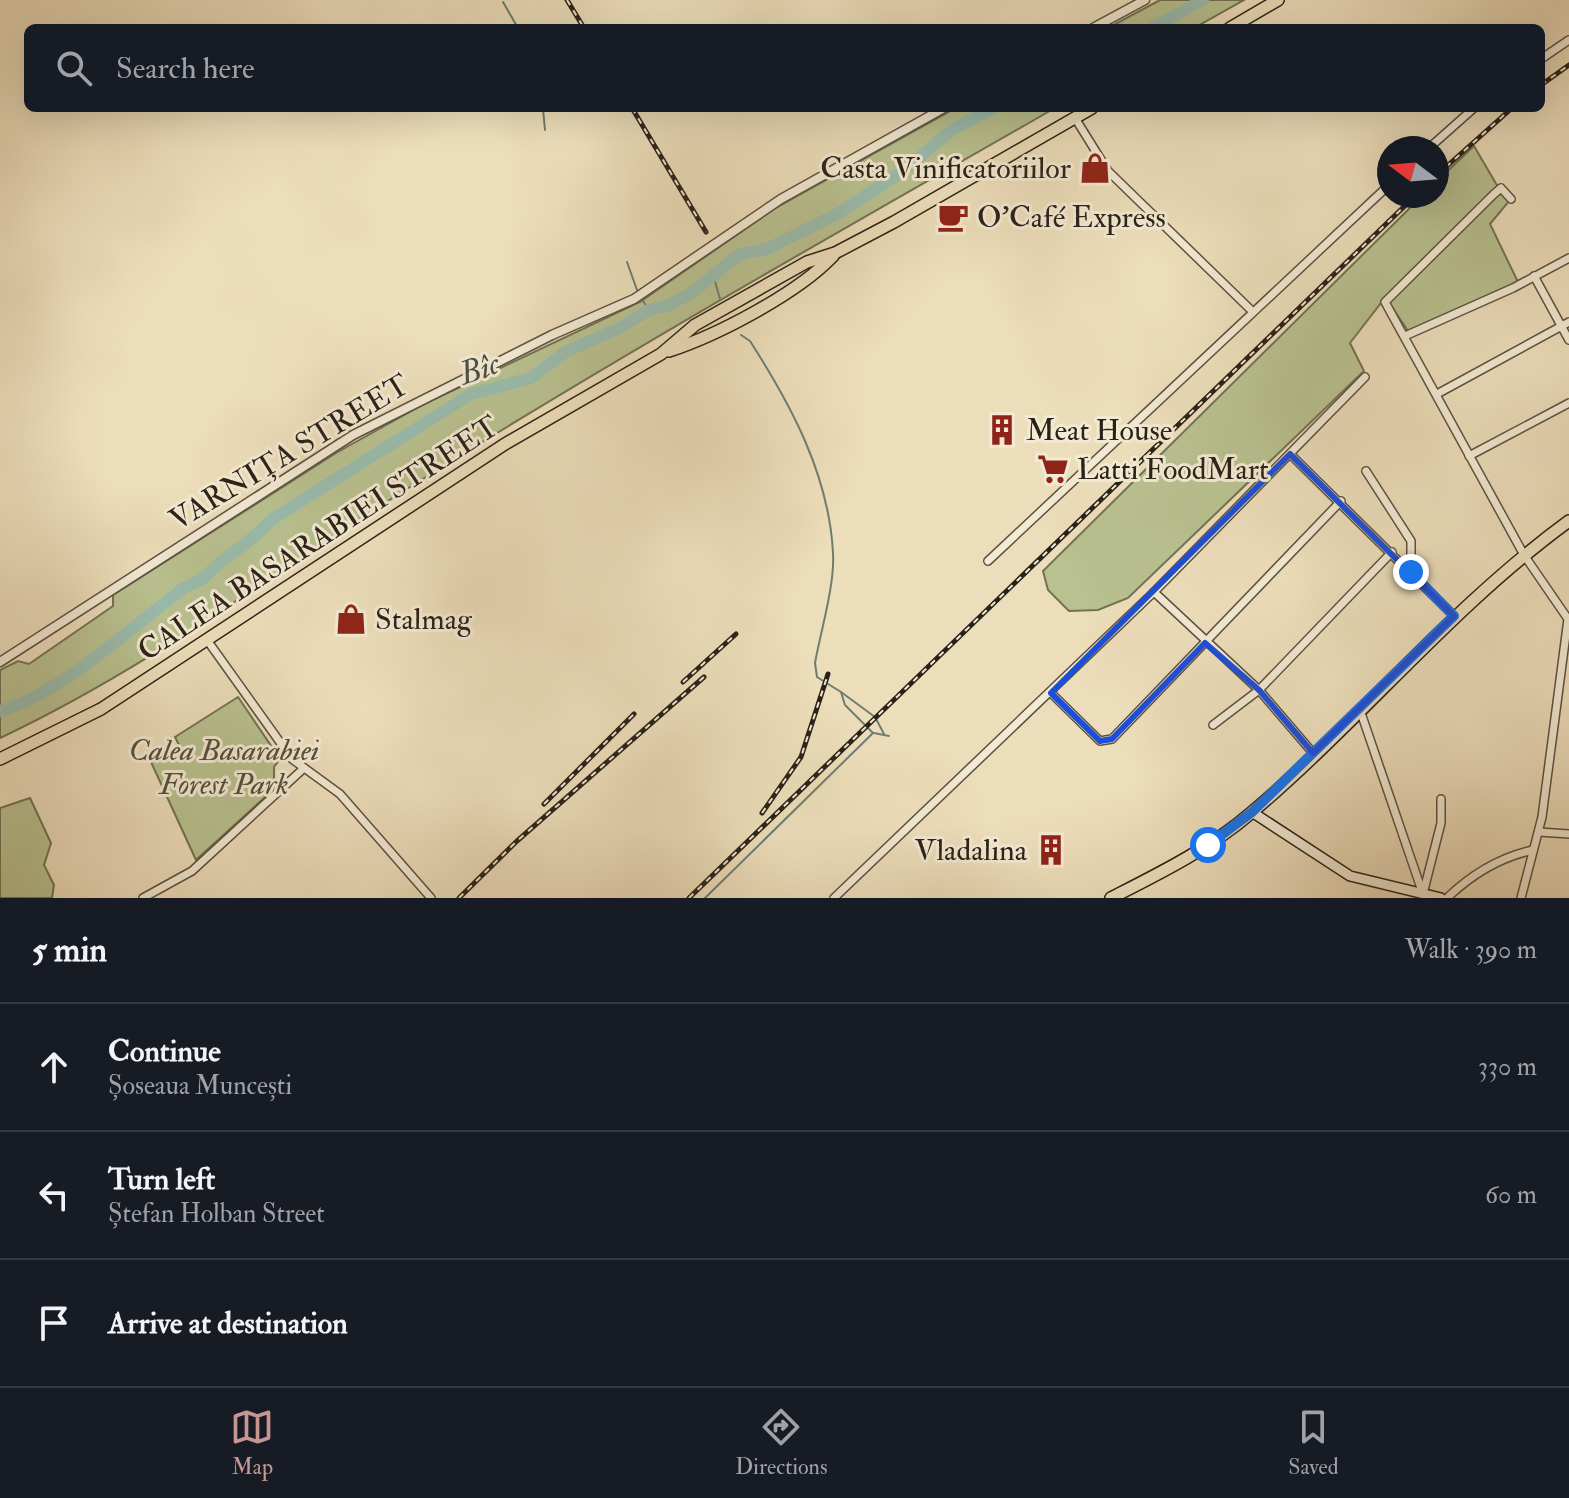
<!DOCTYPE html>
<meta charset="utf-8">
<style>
:root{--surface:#171b24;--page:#20242c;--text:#f1f3f6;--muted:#9ea1a6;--line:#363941;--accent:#c59692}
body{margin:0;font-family:"IM FELL Double Pica",serif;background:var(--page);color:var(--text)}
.compass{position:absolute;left:1377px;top:136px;width:72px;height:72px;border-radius:50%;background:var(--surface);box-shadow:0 8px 32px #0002;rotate:286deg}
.stop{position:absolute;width:24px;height:24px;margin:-18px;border:6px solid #1a73e8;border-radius:50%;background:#fff}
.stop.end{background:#1a73e8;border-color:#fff;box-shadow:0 2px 8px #0008}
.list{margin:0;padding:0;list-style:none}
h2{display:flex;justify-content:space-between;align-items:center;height:104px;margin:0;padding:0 32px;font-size:34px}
h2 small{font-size:26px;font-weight:400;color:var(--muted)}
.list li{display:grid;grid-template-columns:52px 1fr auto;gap:24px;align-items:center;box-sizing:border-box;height:128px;padding:0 32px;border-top:2px solid var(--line)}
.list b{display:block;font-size:30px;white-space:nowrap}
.list p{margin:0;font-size:26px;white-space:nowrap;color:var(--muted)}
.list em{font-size:26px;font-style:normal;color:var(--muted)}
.icon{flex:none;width:44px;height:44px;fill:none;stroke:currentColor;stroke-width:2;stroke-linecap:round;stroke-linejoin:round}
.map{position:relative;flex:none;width:1569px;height:898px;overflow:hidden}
.search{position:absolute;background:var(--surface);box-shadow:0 8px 32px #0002;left:24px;right:24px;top:24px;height:88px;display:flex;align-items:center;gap:20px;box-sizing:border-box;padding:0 28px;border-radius:12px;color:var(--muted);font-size:30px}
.sheet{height:488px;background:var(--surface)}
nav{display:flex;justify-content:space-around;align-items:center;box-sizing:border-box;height:112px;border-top:2px solid var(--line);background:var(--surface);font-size:22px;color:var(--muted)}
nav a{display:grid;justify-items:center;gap:4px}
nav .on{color:var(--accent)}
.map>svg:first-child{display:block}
</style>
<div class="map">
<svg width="1569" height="898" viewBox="0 0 1569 898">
<rect width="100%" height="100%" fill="#eddebb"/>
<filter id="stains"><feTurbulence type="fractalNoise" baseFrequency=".0025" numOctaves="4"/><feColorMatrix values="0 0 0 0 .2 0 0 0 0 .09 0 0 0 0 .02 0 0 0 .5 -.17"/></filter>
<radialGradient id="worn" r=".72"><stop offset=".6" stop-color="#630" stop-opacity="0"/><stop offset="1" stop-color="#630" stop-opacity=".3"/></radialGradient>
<g fill="#b9c190" stroke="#727254" stroke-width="2">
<polygon points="1160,0 1244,0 1194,28 1108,28"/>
<path d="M 956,108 L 1055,108 C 839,232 621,354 410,487 C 275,572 145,670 0,738 L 0,670 L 18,661 L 29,664 L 113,606 L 113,595 L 336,453 L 424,404 L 640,302 L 774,209 Z"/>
<polygon points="1474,146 1498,187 1381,303 1350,343 1364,371 1128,598 1098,610 1069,611 1048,590 1043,571 1422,196 1437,196 1437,181"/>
<polygon points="1500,192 1510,200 1490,224 1519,284 1408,331 1388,301"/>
<polygon points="238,697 280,759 274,767 274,789 196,860 151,762 179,745 175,737"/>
<polygon points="30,798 51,843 44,865 54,885 52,898 0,898 0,808"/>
</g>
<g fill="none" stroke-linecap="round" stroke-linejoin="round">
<g stroke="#6d7e71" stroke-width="2">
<polyline points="503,2 518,28"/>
<polyline points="543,109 545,130"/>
<polyline points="627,262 637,290"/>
<polyline points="714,278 720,299"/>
<polyline points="643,301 649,310"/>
<polyline points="841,692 875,717 884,734"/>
<polyline points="874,733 889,736"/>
<path d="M 705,898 L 873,733 L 845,705 L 841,692 L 817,677 L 815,663 C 821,630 835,584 833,553 C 829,475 791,405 750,341 L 741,335"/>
</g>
<g stroke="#9abcad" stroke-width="12">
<polyline points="1152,28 1203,0"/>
<path d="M 0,711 C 56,697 137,623 185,587 C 209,578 203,576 221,562 C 240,546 254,540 271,520 L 471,394 L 531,378 L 565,352 L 620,328 L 649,310 L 667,306 L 690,294 L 740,254 L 767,249 L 839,213 L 900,173 L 952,130 L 993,108"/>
</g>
<defs>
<g id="minor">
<polyline points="1541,59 1569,40"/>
<polyline points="1075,118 1108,171 1252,311"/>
<polyline points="1429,148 1474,108"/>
<polyline points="1511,199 1501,188 1494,194 1385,302 1524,555 1568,619 1542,817 1521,898"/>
<polyline points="1534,276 1569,340"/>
<polyline points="1405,336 1513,288 1569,258"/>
<polyline points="1437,394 1569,322"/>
<polyline points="1290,454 1454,616"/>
<polyline points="1469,456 1569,403"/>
<polyline points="1366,471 1411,541 1411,572"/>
<polyline points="988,561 1389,185"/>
<polyline points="1154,592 1259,690 1313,753"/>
<polyline points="207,640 292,759 340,794 431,898"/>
<polyline points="1051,693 1100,741 1112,739 1341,501"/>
<polyline points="1360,710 1423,894"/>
<polyline points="1213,725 1259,690 1392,552"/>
<polyline points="1539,832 1569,834"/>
<polyline points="1423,894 1441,823 1441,799"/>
<polyline points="143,898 192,871 303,769"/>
<polyline points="834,898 1154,592 1365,377"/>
<path d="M 1447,898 C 1471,875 1501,857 1533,850"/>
</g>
<g id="tertiary">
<polyline points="1093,28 1145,0"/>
<polyline points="0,662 353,435 552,335 634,299 781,199 944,108"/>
</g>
<polyline id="secondary" points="1252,812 1350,876 1441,898"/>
<g id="primary">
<polyline points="1230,28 1278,0"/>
<path d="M 669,351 C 718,335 798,293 833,256"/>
<polyline points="0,759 101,709 505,444 661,354 695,325 807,262 835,253 894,222 1092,108"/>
<path d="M 1111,898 C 1160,873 1209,849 1251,813 C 1362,719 1451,607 1569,521"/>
</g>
</defs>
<use href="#minor" stroke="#5b5141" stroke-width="10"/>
<use href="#tertiary" stroke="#5b5141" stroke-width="11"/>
<use href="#secondary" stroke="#2a2218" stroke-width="12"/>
<use href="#primary" stroke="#2a2218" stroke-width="14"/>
<use href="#minor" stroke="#f3ead3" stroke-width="7"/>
<use href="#tertiary" stroke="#f3ead3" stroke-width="8"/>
<use href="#secondary" stroke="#f3ead3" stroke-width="9"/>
<use href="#primary" stroke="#eddebb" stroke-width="11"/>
<defs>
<g id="rail">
<polyline points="567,0 584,28"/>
<polyline points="1541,85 1569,65"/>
<polyline points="632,108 706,232"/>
<polyline points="1437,175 1512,108"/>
<polyline points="683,682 736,634"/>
<polyline points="544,804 634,714"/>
<polyline points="762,813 801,757 828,674"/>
<polyline points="459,898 517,841 704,677"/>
<polyline points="689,898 1415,196"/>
</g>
</defs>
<use href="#rail" stroke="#2a2218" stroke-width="5"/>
<use href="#rail" stroke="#f3ead3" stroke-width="2" stroke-dasharray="6" stroke-linecap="butt"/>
</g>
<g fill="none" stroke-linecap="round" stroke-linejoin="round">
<polyline stroke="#1a73e8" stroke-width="10" points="1208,845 1252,812 1454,616 1411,572"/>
</g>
<path fill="none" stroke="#1d4ed8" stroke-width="6" stroke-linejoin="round" d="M 1290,454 L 1454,616 L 1313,753 L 1259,690 L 1205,643 L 1112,739 L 1100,741 L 1051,693 Z"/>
<defs>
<symbol id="shop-bare" viewBox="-9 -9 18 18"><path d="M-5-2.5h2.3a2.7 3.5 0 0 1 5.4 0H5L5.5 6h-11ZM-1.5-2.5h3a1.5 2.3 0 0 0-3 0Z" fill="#8f2418" stroke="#f3ead3" stroke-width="2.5" paint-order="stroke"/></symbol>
<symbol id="cafe-bare" viewBox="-9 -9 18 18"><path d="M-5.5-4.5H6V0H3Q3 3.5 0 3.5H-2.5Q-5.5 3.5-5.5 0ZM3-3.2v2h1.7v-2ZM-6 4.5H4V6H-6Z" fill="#8f2418" stroke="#f3ead3" stroke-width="2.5" paint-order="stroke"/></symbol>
<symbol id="building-bare" viewBox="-9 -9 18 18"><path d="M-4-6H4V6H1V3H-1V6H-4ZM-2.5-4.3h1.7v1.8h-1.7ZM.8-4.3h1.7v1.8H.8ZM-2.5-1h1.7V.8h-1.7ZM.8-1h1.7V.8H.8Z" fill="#8f2418" stroke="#f3ead3" stroke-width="2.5" paint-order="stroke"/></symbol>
<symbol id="supermarket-bare" viewBox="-9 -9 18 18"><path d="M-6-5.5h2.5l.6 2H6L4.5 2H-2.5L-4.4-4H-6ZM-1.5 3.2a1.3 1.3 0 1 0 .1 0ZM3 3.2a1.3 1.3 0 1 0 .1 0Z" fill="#8f2418" stroke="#f3ead3" stroke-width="2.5" paint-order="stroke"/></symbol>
</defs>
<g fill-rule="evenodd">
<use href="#shop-bare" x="1073" y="146" width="44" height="44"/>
<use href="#cafe-bare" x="931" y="195" width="44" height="44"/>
<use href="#building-bare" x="980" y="408" width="44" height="44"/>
<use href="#supermarket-bare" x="1031" y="447" width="44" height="44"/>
<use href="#shop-bare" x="329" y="597" width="44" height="44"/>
<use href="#building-bare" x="1029" y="828" width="44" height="44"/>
</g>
<g text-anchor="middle" stroke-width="6" stroke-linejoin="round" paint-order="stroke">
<g font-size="30" fill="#2a2218" stroke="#f3ead3" text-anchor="start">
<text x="1071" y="178" text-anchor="end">Casta Vinificatoriilor</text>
<text x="977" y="227">O’Café Express</text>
<text x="1026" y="440">Meat House</text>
<text x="1077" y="479">Latti FoodMart</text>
<text x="375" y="629">Stalmag</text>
<text x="1027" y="860" text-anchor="end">Vladalina</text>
</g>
<g font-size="30" fill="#2a2218" stroke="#f3ead3">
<text transform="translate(289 452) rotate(-31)" y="10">VARNIȚA STREET</text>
<text transform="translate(318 538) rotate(-33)" y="10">CALEA BASARABIEI STREET</text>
</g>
<g font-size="30" font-style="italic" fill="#55523c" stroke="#f3ead3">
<text x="224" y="760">Calea Basarabiei<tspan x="224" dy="34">Forest Park</tspan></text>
</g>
<g font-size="32" font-style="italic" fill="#4c5045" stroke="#f3ead3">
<text transform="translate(479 368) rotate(-19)" y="11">Bîc</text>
</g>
</g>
<rect width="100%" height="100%" filter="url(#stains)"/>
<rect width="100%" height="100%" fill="url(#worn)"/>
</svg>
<svg class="compass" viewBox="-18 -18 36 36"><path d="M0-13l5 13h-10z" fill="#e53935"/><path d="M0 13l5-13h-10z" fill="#9ea1a6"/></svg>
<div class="stop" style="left:1208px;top:845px"></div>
<div class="stop end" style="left:1411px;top:572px"></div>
<div class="search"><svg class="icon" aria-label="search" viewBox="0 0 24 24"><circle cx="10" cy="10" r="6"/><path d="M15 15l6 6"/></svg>Search here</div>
</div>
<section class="sheet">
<h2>5 min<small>Walk · 390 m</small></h2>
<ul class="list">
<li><svg class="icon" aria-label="ahead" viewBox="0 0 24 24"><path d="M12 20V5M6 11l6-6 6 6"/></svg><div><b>Continue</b><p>Șoseaua Muncești</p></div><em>330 m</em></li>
<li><svg class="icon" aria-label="left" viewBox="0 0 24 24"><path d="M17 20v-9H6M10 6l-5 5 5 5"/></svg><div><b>Turn left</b><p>Ștefan Holban Street</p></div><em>60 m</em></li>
<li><svg class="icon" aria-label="arrive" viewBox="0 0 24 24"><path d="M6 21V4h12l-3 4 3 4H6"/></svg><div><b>Arrive at destination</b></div></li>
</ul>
</section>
<nav>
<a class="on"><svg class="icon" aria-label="map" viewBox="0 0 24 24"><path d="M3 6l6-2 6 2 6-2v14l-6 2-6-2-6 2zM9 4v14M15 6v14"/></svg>Map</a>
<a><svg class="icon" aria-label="directions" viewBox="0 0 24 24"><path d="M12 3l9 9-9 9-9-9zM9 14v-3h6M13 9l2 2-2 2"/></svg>Directions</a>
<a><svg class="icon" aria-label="saved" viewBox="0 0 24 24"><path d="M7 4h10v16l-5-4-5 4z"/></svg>Saved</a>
</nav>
